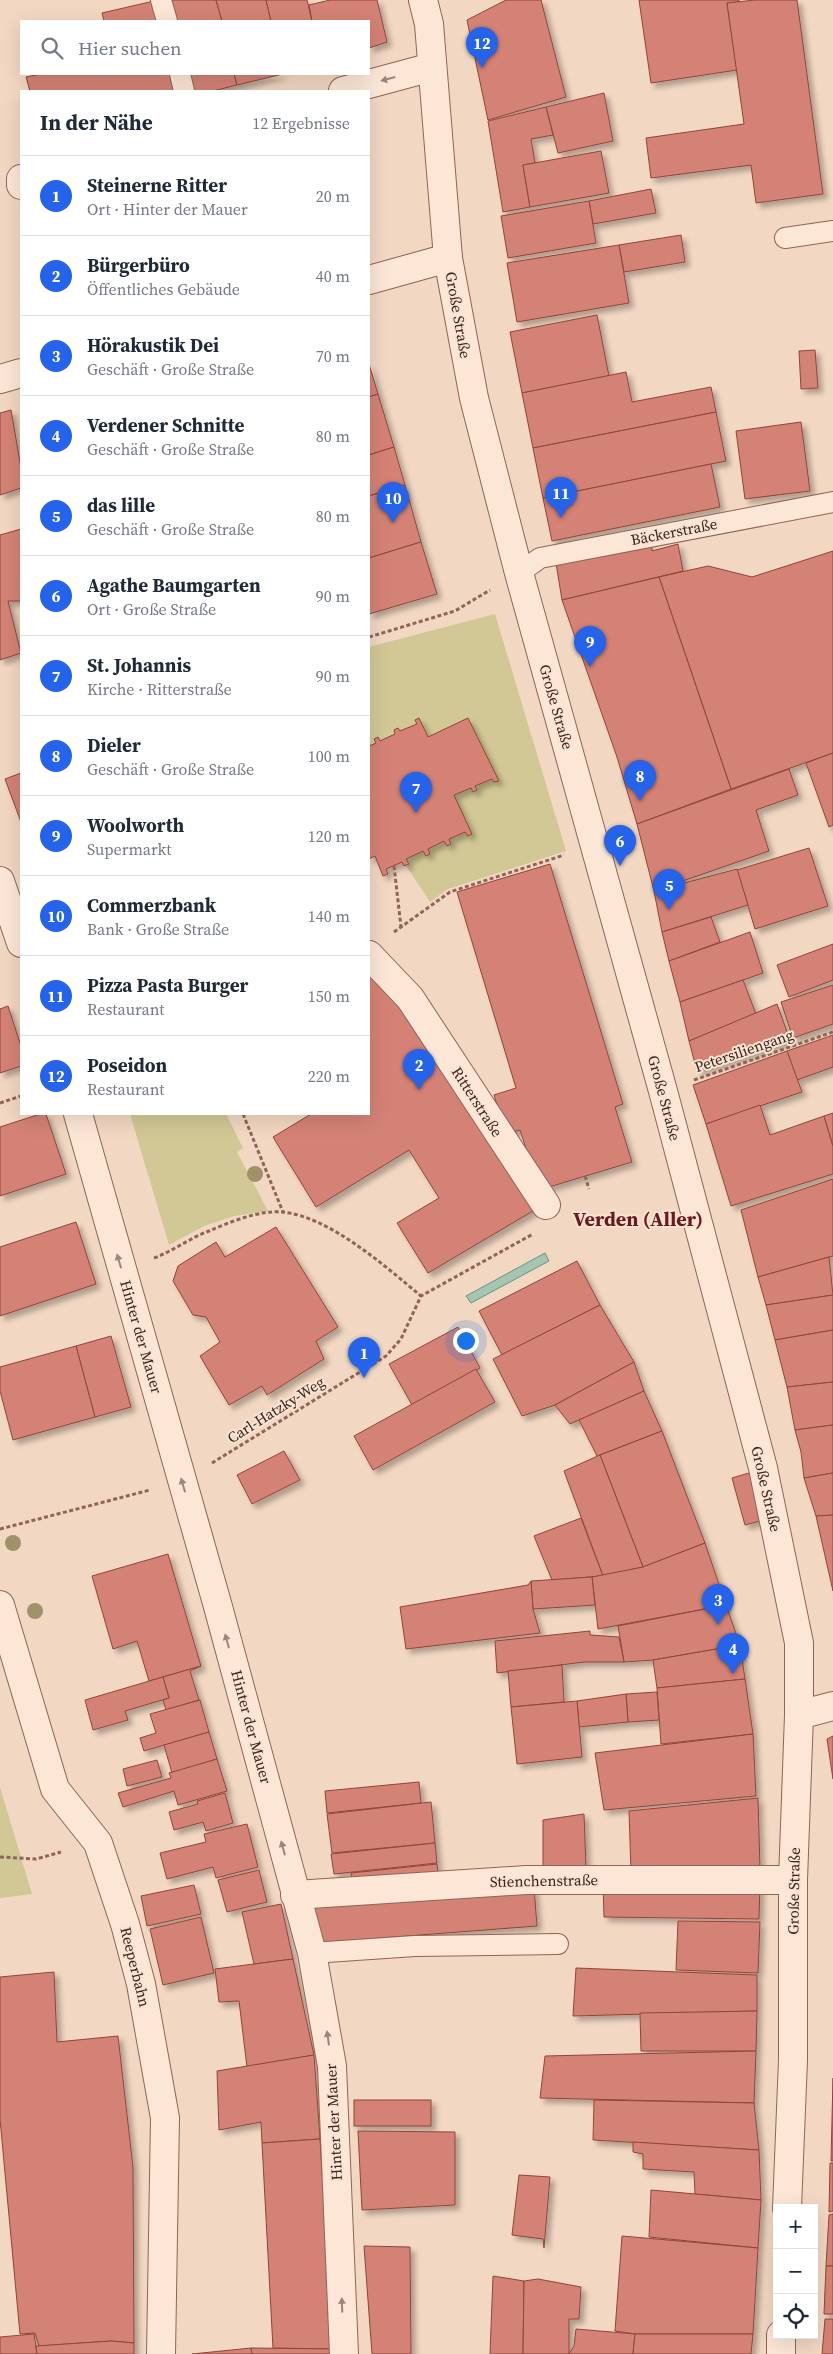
<!DOCTYPE html>
<html lang="de">
<meta charset="utf-8">
<style>
:root{--surface:#fff;--page:#f2f2f3;--text:#1f2937;--muted:#747a83;--line:#e0e1e3;--accent:#2563eb}
body{margin:0;font-family:"Source Serif 4",serif;background:var(--page);color:var(--text)}
.controls{position:absolute;right:15px;bottom:15px;display:grid;overflow:hidden;border-radius:0px;box-shadow:0 5px 20px #0002}
.controls button{width:45px;height:45px;display:grid;place-items:center;padding:0;border:0;border-bottom:1px solid var(--line);background:var(--surface);color:var(--text);font:25px sans-serif}
.you{position:absolute;left:465px;top:1340px;width:18px;height:18px;margin:-12px;border:4px solid #fff;border-radius:50%;background:#1a73e8;box-shadow:0 0 0 8px #1a73e833}
.badge{display:grid;place-items:center;width:32px;height:32px;border-radius:50%;background:var(--accent);color:#fff;font-size:16px;font-weight:700}
.pin{position:absolute;translate:-50% -41px;filter:drop-shadow(0 1px 2px #0008)}
.pin::after{content:'';position:absolute;top:26px;width:18px;height:15px;background:inherit;clip-path:polygon(0 0,100% 0,50% 100%)}
.list{margin:0;padding:0;list-style:none}
h2{display:flex;justify-content:space-between;align-items:center;height:65px;margin:0;padding:0 20px;font-size:21px}
h2 small{font-size:16px;font-weight:400;color:var(--muted)}
.list li{display:grid;grid-template-columns:32px 1fr auto;gap:15px;align-items:center;box-sizing:border-box;height:80px;padding:0 20px;border-top:1px solid var(--line)}
.list b{display:block;font-size:19px;white-space:nowrap}
.list p{margin:0;font-size:16px;white-space:nowrap;color:var(--muted)}
.list em{font-size:16px;font-style:normal;color:var(--muted)}
.icon{flex:none;width:28px;height:28px;fill:none;stroke:currentColor;stroke-width:2;stroke-linecap:round;stroke-linejoin:round}
.map{position:relative;flex:none;width:833px;height:2354px;overflow:hidden}
.search{position:absolute;background:var(--surface);box-shadow:0 5px 20px #0002;left:20px;top:20px;width:350px;height:55px;display:flex;align-items:center;gap:12px;box-sizing:border-box;padding:0 18px;border-radius:0px;color:var(--muted);font-size:19px}
.panel{position:absolute;background:var(--surface);box-shadow:0 5px 20px #0002;left:20px;top:90px;width:350px;height:1025px;border-radius:0px}
.map>svg:first-child{display:block}
</style>
<div class="map">
<svg width="833" height="2354" viewBox="0 0 833 2354">
<defs>
<filter id="shadow"><feDropShadow dx="4.5" dy="4.5" stdDeviation="2.5" flood-color="#0004"/></filter>
</defs>
<rect width="100%" height="100%" fill="#f2d7c2"/>
<g fill="#d1c895">
<polygon points="495,614 566,851 448,889 430,902 407,867 369,778 369,647"/>
<polygon points="130,1114 226,1114 243,1148 237,1152 268,1211 234,1216 204,1226 169,1245"/>
<polygon points="0,1787 32,1894 0,1898"/>
</g>
<polygon fill="#a5c4b2" stroke="#6a947e" points="545,1253 549,1261 471,1303 466,1296"/>
<g fill="#d48274" stroke="#90453a" filter="url(#shadow)">
<polygon points="158,0 164,21 104,21 102,13"/>
<polygon points="169,0 216,0 222,21 174,21"/>
<polygon points="216,0 266,0 271,21 222,21"/>
<polygon points="266,0 307,0 312,21 271,21"/>
<polygon points="330,0 377,0 387,42 369,48 369,21 312,21 309,5"/>
<polygon points="506,0 541,0 566,97 488,120 467,20"/>
<polygon points="639,0 739,0 739,2 727,3 737,70 651,83"/>
<polygon points="755,0 797,0 823,194 756,203 751,165 651,178 646,138 744,124 727,3"/>
<polygon points="41,74 177,74 181,91 30,91 26,77"/>
<polygon points="186,74 234,74 237,85 213,91 190,91"/>
<polygon points="234,74 283,74 237,85"/>
<polygon points="604,93 613,141 558,153 546,107"/>
<polygon points="546,107 553,135 531,139 535,163 523,165 530,207 503,212 488,121"/>
<polygon points="601,151 609,193 530,207 523,165"/>
<polygon points="651,189 656,213 593,224 589,201"/>
<polygon points="589,201 596,243 508,258 501,216"/>
<polygon points="681,235 685,262 624,272 619,245"/>
<polygon points="619,245 629,303 517,322 507,263"/>
<polygon points="597,315 609,376 522,393 510,332"/>
<polygon points="815,350 818,388 801,389 799,351"/>
<polygon points="369,364 378,394 369,397"/>
<polygon points="626,372 632,402 711,387 716,412 533,448 522,393"/>
<polygon points="378,394 394,447 369,455 369,397"/>
<polygon points="11,410 21,468 21,488 0,495 0,413"/>
<polygon points="716,412 726,461 543,498 533,448"/>
<polygon points="801,422 810,491 745,499 736,431"/>
<polygon points="394,447 405,485 369,496 369,455"/>
<polygon points="711,464 720,507 552,541 543,498"/>
<polygon points="405,485 421,542 369,558 369,496"/>
<polygon points="21,529 21,601 8,601 21,653 0,660 0,535"/>
<polygon points="421,542 437,594 369,614 369,558"/>
<polygon points="678,544 683,571 562,600 556,563 652,545 652,551"/>
<polygon points="833,551 833,753 731,789 659,577 708,566 752,577"/>
<polygon points="659,577 731,789 637,824 617,757 562,600"/>
<polygon points="419,718 428,737 468,718 499,781 494,782 492,779 475,786 477,790 473,792 471,788 454,795 472,834 468,836 465,832 449,839 451,844 447,846 444,841 428,849 430,854 426,856 423,851 406,859 409,864 404,866 402,862 386,869 388,874 383,876 375,856 369,859 369,746 376,743 374,739 378,737 380,741 395,734 394,730 398,728 400,731 417,724 415,720"/>
<polygon points="833,753 833,825 829,827 806,763"/>
<polygon points="789,769 798,795 756,810 769,851 654,891 637,824"/>
<polygon points="21,773 21,822 5,779"/>
<polygon points="809,848 828,906 755,929 737,870"/>
<polygon points="550,864 623,1104 615,1107 632,1162 539,1190 520,1130 506,1134 494,1095 516,1088 457,892"/>
<polygon points="737,869 748,905 662,932 654,891"/>
<polygon points="711,917 720,942 669,961 662,932"/>
<polygon points="750,932 763,973 680,1002 669,961"/>
<polygon points="833,944 833,980 789,997 777,965"/>
<polygon points="369,961 538,1208 428,1273 397,1223 439,1198 409,1150 316,1207 273,1137 311,1114 369,1114"/>
<polygon points="743,980 756,1014 689,1041 680,1002"/>
<polygon points="833,985 833,1024 793,1038 781,1002"/>
<polygon points="777,1004 790,1040 697,1071 689,1041"/>
<polygon points="8,1006 21,1046 21,1066 0,1073 0,1009"/>
<polygon points="833,1035 833,1067 797,1080 787,1051"/>
<polygon points="787,1051 802,1092 706,1124 693,1085"/>
<polygon points="760,1105 770,1135 824,1116 833,1146 833,1174 731,1206 706,1124"/>
<polygon points="833,1113 833,1146 824,1116"/>
<polygon points="40,1114 46,1114 66,1174 0,1196 0,1127"/>
<polygon points="833,1179 833,1256 758,1277 741,1210"/>
<polygon points="76,1222 96,1284 0,1316 0,1247"/>
<polygon points="276,1227 338,1327 316,1341 324,1359 267,1395 262,1386 229,1405 200,1356 220,1342 206,1317 193,1315 173,1281 178,1266 216,1242 225,1257"/>
<polygon points="829,1257 833,1295 766,1305 758,1277"/>
<polygon points="577,1261 600,1305 502,1355 479,1311"/>
<polygon points="833,1295 833,1330 775,1340 766,1305"/>
<polygon points="600,1305 634,1362 555,1405 522,1416 493,1359"/>
<polygon points="458,1327 480,1368 412,1405 389,1364"/>
<polygon points="833,1330 833,1382 787,1387 775,1340"/>
<polygon points="111,1336 131,1407 95,1417 76,1346"/>
<polygon points="76,1346 95,1417 13,1440 0,1391 0,1367"/>
<polygon points="634,1362 644,1391 570,1424 555,1405"/>
<polygon points="476,1369 495,1402 373,1470 354,1436"/>
<polygon points="833,1382 833,1425 795,1430 787,1387"/>
<polygon points="644,1391 662,1431 597,1456 579,1420"/>
<polygon points="833,1425 833,1473 804,1478 801,1452 795,1430"/>
<polygon points="662,1431 705,1543 643,1567 600,1455"/>
<polygon points="284,1451 300,1480 252,1504 237,1475"/>
<polygon points="600,1455 643,1567 603,1576 564,1471"/>
<polygon points="759,1470 772,1518 745,1525 732,1478"/>
<polygon points="833,1473 833,1515 816,1516 804,1478"/>
<polygon points="833,1515 833,1591 816,1516"/>
<polygon points="581,1518 603,1576 552,1580 534,1536"/>
<polygon points="705,1543 726,1605 598,1629 592,1577 643,1567"/>
<polygon points="168,1554 201,1666 149,1681 137,1641 113,1649 92,1576"/>
<polygon points="592,1577 595,1605 533,1609 531,1581"/>
<polygon points="531,1581 533,1609 540,1633 406,1649 400,1607 528,1585"/>
<polygon points="726,1605 740,1645 653,1660 624,1662 618,1626"/>
<polygon points="590,1631 590,1635 619,1637 624,1662 584,1662 497,1673 495,1641"/>
<polygon points="740,1645 745,1679 657,1688 653,1660"/>
<polygon points="562,1665 564,1702 511,1707 508,1671"/>
<polygon points="201,1666 190,1671 199,1700 166,1710 163,1700 169,1698 163,1677"/>
<polygon points="163,1677 169,1698 125,1711 128,1720 93,1730 85,1700"/>
<polygon points="745,1679 753,1734 661,1744 657,1688"/>
<polygon points="657,1692 659,1720 628,1722 626,1694"/>
<polygon points="626,1694 628,1722 579,1727 577,1701"/>
<polygon points="200,1700 209,1732 144,1751 140,1738 156,1733 150,1714"/>
<polygon points="577,1701 582,1757 517,1764 511,1707"/>
<polygon points="209,1732 217,1759 172,1773 164,1745"/>
<polygon points="753,1734 756,1796 604,1810 595,1753"/>
<polygon points="833,1736 833,1779 827,1739"/>
<polygon points="217,1759 227,1791 178,1805 174,1791 123,1807 118,1793 171,1778 169,1773"/>
<polygon points="157,1760 162,1777 127,1786 123,1769"/>
<polygon points="419,1782 421,1803 327,1813 325,1791"/>
<polygon points="225,1793 233,1823 206,1831 203,1822 174,1830 169,1812 198,1804 197,1801"/>
<polygon points="758,1798 760,1869 631,1871 629,1811"/>
<polygon points="431,1802 435,1843 332,1853 327,1814"/>
<polygon points="584,1814 586,1867 543,1869 543,1820"/>
<polygon points="247,1824 258,1867 216,1878 213,1867 167,1879 160,1853 206,1842 204,1834"/>
<polygon points="435,1843 437,1863 334,1874 331,1854"/>
<polygon points="437,1864 439,1882 353,1891 351,1873"/>
<polygon points="259,1870 267,1902 227,1912 218,1880"/>
<polygon points="603,1883 760,1883 759,1919 604,1917"/>
<polygon points="194,1885 201,1914 147,1926 141,1896"/>
<polygon points="534,1888 537,1926 316,1943 313,1905"/>
<polygon points="281,1904 293,1959 254,1964 242,1912"/>
<polygon points="201,1917 214,1973 163,1985 150,1929"/>
<polygon points="678,1921 760,1922 758,1973 676,1970"/>
<polygon points="293,1959 314,2055 247,2067 239,2001 219,2002 215,1969"/>
<polygon points="576,1968 757,1975 757,2011 573,2016"/>
<polygon points="54,1972 57,2042 118,2036 133,2167 134,2343 111,2341 39,2346 35,2333 20,2334 0,2119 0,1977"/>
<polygon points="757,2011 756,2051 641,2051 640,2013"/>
<polygon points="756,2051 754,2103 540,2098 545,2056"/>
<polygon points="314,2055 320,2139 262,2143 261,2122 219,2130 217,2071"/>
<polygon points="833,2078 833,2161 831,2161"/>
<rect x="354" y="2100" width="77" height="26"/>
<polygon points="594,2100 754,2103 759,2150 593,2140"/>
<polygon points="358,2131 455,2132 455,2205 362,2210"/>
<polygon points="320,2139 333,2349 273,2348 262,2143"/>
<polygon points="633,2142 759,2150 761,2200 695,2194 694,2172 643,2169 643,2154 633,2152"/>
<polygon points="830,2163 833,2163 833,2211 829,2212"/>
<polygon points="519,2175 550,2177 544,2248 543,2239 512,2235"/>
<polygon points="651,2190 761,2200 758,2248 649,2237"/>
<polygon points="833,2214 833,2266 826,2266 829,2215"/>
<polygon points="622,2236 758,2248 753,2334 635,2334 615,2331"/>
<polygon points="364,2246 410,2247 411,2354 372,2354"/>
<polygon points="826,2266 833,2266 833,2314 824,2314"/>
<polygon points="493,2276 524,2281 523,2354 490,2354"/>
<polygon points="538,2279 581,2287 579,2319 569,2319 569,2354 523,2354 524,2281"/>
<polygon points="825,2319 833,2319 833,2354 822,2354"/>
<polygon points="576,2329 635,2334 633,2354 569,2354 574,2346"/>
<polygon points="34,2334 37,2354 0,2354 0,2337"/>
<polygon points="635,2334 753,2334 751,2354 633,2354"/>
<polygon points="111,2341 134,2343 134,2354 37,2354 36,2346"/>
<polygon points="251,2348 252,2354 192,2354"/>
<polygon points="251,2348 333,2349 333,2354 252,2354"/>
</g>
<g fill="none" stroke-linecap="round" stroke-linejoin="round">
<defs>
<g id="lane">
<polyline points="161,0 167,21"/>
<polyline points="180,74 184,91"/>
<polyline points="785,238 833,231"/>
<polyline points="519,573 540,558 833,502"/>
<polyline points="312,1953 415,1946 558,1944"/>
</g>
<g id="street">
<polyline points="423,0 429,24 448,258 474,398 519,573 663,1091 763,1468 799,1643 799,1715 793,1880 793,2060 787,2208"/>
<polyline points="343,91 432,67"/>
<polyline points="21,179 21,185"/>
<polyline points="369,280 448,258"/>
<polyline points="0,379 21,373"/>
<polyline points="0,881 21,943"/>
<polyline points="369,955 410,998 546,1205"/>
<polyline points="78,1114 217,1603 312,1953 332,2066 344,2354"/>
<polyline points="0,1605 55,1789 98,1843 125,1924 141,1984 165,2118 161,2354"/>
<polyline points="799,1715 833,1706"/>
<polyline points="295,1895 526,1880 793,1880"/>
<polyline points="781,2354 781,2335"/>
</g>
</defs>
<use href="#lane" stroke="#8e6557" stroke-width="22"/>
<use href="#street" stroke="#8e6557" stroke-width="30"/>
<g stroke="#8e6557" stroke-width="3" stroke-dasharray="4 2.5" stroke-linecap="butt">
<polyline points="369,637 455,611 490,590"/>
<polyline points="394,866 401,927"/>
<polyline points="394,932 450,892 564,855"/>
<polyline points="694,1080 833,1032"/>
<polyline points="0,1103 21,1096"/>
<polyline points="243,1114 283,1212"/>
<polyline points="585,1176 589,1189"/>
<path d="M 154,1258 C 173,1251 190,1238 209,1231 C 230,1222 259,1210 282,1212 C 329,1216 386,1267 421,1296"/>
<polyline points="212,1463 386,1356 401,1339 421,1296 533,1234"/>
<polyline points="0,1529 150,1490"/>
<polyline points="0,1857 36,1859 61,1852"/>
</g>
<use href="#lane" stroke="#fce6d6" stroke-width="20"/>
<use href="#street" stroke="#fce6d6" stroke-width="28"/>
</g>
<g fill="#9f9269">
<circle cx="255" cy="1174" r="8"/>
<circle cx="13" cy="1543" r="8"/>
<circle cx="35" cy="1611" r="8"/>
</g>
<defs><path id="oneway-solid" d="M-6-.8H1V-3.2L6.5 0L1 3.2V.8H-6Z" transform="scale(1.25)"/></defs>
<g fill="#9c847a">
<use href="#oneway-solid" transform="translate(388 79) rotate(165)"/>
<use href="#oneway-solid" transform="translate(119 1261) rotate(-106)"/>
<use href="#oneway-solid" transform="translate(183 1485) rotate(-106)"/>
<use href="#oneway-solid" transform="translate(227 1641) rotate(-105)"/>
<use href="#oneway-solid" transform="translate(283 1848) rotate(-105)"/>
<use href="#oneway-solid" transform="translate(328 2038) rotate(-98)"/>
<use href="#oneway-solid" transform="translate(342 2305) rotate(-92)"/>
</g>
<g text-anchor="middle" stroke-width="4" stroke-linejoin="round" paint-order="stroke">
<g font-size="15" fill="#3c231d" stroke="#f9e3d2">
<text transform="translate(458 315) rotate(80)" y="5">Große Straße</text>
<text transform="translate(674 532) rotate(-11)" y="5">Bäckerstraße</text>
<text transform="translate(556 707) rotate(74)" y="5">Große Straße</text>
<text transform="translate(744 1051) rotate(-19)" y="5">Petersiliengang</text>
<text transform="translate(664 1098) rotate(75)" y="5">Große Straße</text>
<text transform="translate(477 1102) rotate(57)" y="5">Ritterstraße</text>
<text transform="translate(141 1337) rotate(74)" y="5">Hinter der Mauer</text>
<text transform="translate(276 1410) rotate(-32)" y="5">Carl-Hatzky-Weg</text>
<text transform="translate(766 1489) rotate(77)" y="5">Große Straße</text>
<text transform="translate(251 1727) rotate(75)" y="5">Hinter der Mauer</text>
<text transform="translate(544 1881) rotate(-1)" y="5">Stienchenstraße</text>
<text transform="translate(794 1891) rotate(-89)" y="5">Große Straße</text>
<text transform="translate(135 1967) rotate(76)" y="5">Reeperbahn</text>
<text transform="translate(334 2122) rotate(-93)" y="5">Hinter der Mauer</text>
</g>
<g font-size="20" font-weight="bold" fill="#6d181d" stroke="#f9e3d2">
<text x="638" y="1226">Verden (Aller)</text>
</g>
</g>
</svg>
<div class="controls">
<button>+</button>
<button>−</button>
<button><svg class="icon" aria-label="locate" viewBox="0 0 24 24"><circle cx="12" cy="12" r="6"/><path d="M12 2v4M12 18v4M2 12h4M18 12h4"/></svg></button>
</div>
<div class="you"></div>
<div class="pin badge" style="left:364px;top:1378px">1</div>
<div class="pin badge" style="left:419px;top:1090px">2</div>
<div class="pin badge" style="left:718px;top:1625px">3</div>
<div class="pin badge" style="left:733px;top:1674px">4</div>
<div class="pin badge" style="left:669px;top:910px">5</div>
<div class="pin badge" style="left:620px;top:866px">6</div>
<div class="pin badge" style="left:416px;top:813px">7</div>
<div class="pin badge" style="left:640px;top:801px">8</div>
<div class="pin badge" style="left:590px;top:667px">9</div>
<div class="pin badge" style="left:393px;top:523px">10</div>
<div class="pin badge" style="left:561px;top:518px">11</div>
<div class="pin badge" style="left:482px;top:68px">12</div>
<div class="search"><svg class="icon" aria-label="search" viewBox="0 0 24 24"><circle cx="10" cy="10" r="6"/><path d="M15 15l6 6"/></svg>Hier suchen</div>
<section class="panel">
<h2>In der Nähe<small>12 Ergebnisse</small></h2>
<ul class="list">
<li><span class="badge">1</span><div><b>Steinerne Ritter</b><p>Ort · Hinter der Mauer</p></div><em>20 m</em></li>
<li><span class="badge">2</span><div><b>Bürgerbüro</b><p>Öffentliches Gebäude</p></div><em>40 m</em></li>
<li><span class="badge">3</span><div><b>Hörakustik Dei</b><p>Geschäft · Große Straße</p></div><em>70 m</em></li>
<li><span class="badge">4</span><div><b>Verdener Schnitte</b><p>Geschäft · Große Straße</p></div><em>80 m</em></li>
<li><span class="badge">5</span><div><b>das lille</b><p>Geschäft · Große Straße</p></div><em>80 m</em></li>
<li><span class="badge">6</span><div><b>Agathe Baumgarten</b><p>Ort · Große Straße</p></div><em>90 m</em></li>
<li><span class="badge">7</span><div><b>St. Johannis</b><p>Kirche · Ritterstraße</p></div><em>90 m</em></li>
<li><span class="badge">8</span><div><b>Dieler</b><p>Geschäft · Große Straße</p></div><em>100 m</em></li>
<li><span class="badge">9</span><div><b>Woolworth</b><p>Supermarkt</p></div><em>120 m</em></li>
<li><span class="badge">10</span><div><b>Commerzbank</b><p>Bank · Große Straße</p></div><em>140 m</em></li>
<li><span class="badge">11</span><div><b>Pizza Pasta Burger</b><p>Restaurant</p></div><em>150 m</em></li>
<li><span class="badge">12</span><div><b>Poseidon</b><p>Restaurant</p></div><em>220 m</em></li>
</ul>
</section>
</div>
